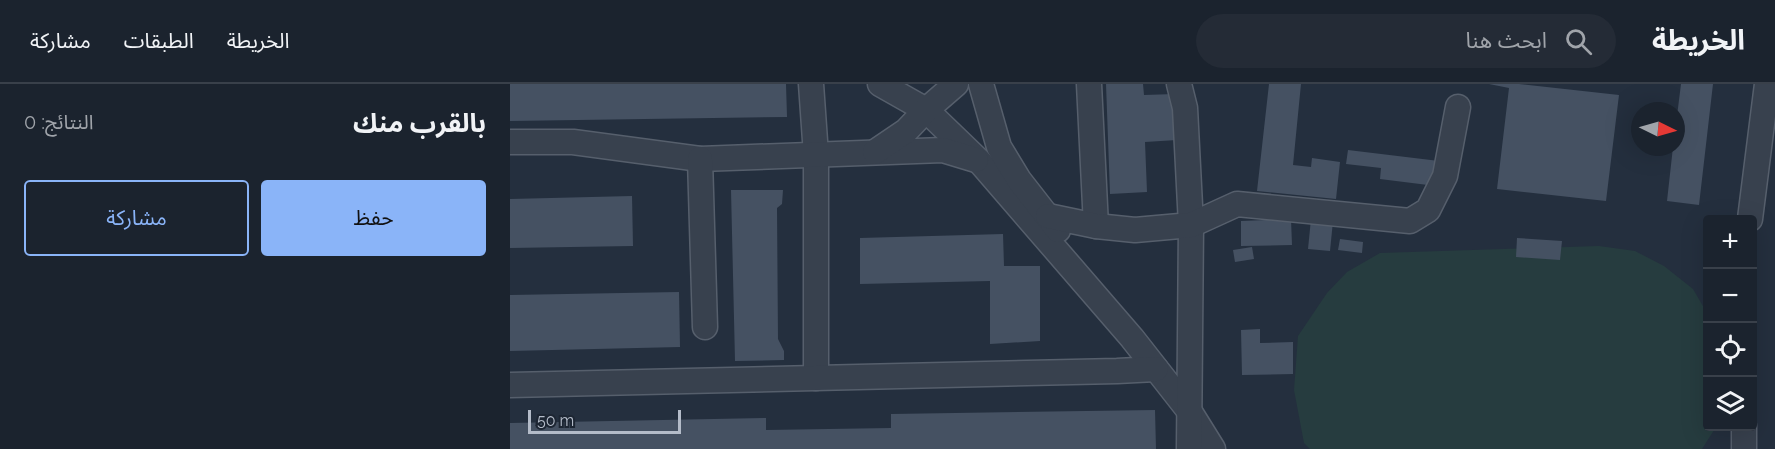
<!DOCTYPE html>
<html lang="ar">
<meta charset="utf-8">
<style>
:root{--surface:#1b232e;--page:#242b36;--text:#f1f3f6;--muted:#a0a4aa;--line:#39404a;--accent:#8ab4f8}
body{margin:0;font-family:Raleway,"Noto Sans Arabic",sans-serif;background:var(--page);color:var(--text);direction:rtl}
.controls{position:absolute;right:18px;bottom:18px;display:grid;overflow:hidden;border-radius:6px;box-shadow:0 6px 24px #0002}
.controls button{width:54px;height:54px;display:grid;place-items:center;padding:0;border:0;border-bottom:2px solid var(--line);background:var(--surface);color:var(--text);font:30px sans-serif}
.compass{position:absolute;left:1121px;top:18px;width:54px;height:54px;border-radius:50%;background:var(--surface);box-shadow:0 6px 24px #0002;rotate:95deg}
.scale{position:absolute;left:18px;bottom:15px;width:153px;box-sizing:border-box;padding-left:6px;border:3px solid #b4bcc9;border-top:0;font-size:16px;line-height:21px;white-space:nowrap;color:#b4bcc9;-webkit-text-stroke:4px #1d2633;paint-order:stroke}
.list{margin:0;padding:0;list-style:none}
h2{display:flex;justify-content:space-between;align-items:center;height:78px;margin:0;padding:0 24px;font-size:26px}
h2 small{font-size:20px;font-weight:400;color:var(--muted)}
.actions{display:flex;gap:12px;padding:18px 24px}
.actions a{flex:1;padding:14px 0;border:2px solid var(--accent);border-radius:6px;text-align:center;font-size:21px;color:var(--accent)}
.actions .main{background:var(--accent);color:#111}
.icon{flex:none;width:33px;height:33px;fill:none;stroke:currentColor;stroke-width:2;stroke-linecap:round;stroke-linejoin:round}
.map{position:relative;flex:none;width:1265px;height:365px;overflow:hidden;direction:ltr}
header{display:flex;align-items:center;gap:36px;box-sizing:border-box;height:84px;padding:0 30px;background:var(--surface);border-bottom:2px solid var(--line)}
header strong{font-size:28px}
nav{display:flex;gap:33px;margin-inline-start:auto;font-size:21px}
.search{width:420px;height:54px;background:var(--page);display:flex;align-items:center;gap:15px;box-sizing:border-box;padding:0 21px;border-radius:33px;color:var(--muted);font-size:22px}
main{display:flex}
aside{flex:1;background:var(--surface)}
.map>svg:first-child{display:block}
</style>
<header>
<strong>الخريطة</strong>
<div class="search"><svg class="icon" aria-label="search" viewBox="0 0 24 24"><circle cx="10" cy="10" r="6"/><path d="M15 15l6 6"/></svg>ابحث هنا</div>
<nav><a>الخريطة</a><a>الطبقات</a><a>مشاركة</a></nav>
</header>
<main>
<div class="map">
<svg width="1265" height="365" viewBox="0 0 1265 365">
<rect width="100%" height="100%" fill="#242f3e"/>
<polygon fill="#263c3f" points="1089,162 1125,167 1154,182 1183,205 1197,229 1198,342 1206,343 1192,365 800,365 794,359 784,306 788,252 817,209 837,188 870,169"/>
<g fill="#455162">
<polygon points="0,0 276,0 277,33 0,37"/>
<polygon points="596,0 633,0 634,11 665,10 667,56 635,58 637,108 600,110"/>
<polygon points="759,0 791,0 783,81 801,83 802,74 830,78 826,115 747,107"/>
<polygon points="979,0 1009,0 1109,11 1096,117 987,105 999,4"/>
<polygon points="1171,0 1203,0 1189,121 1157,117 1163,63 1166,63 1166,40"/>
<polygon points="838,66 929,77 926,102 870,95 871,84 836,80"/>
<polygon points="221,106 273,106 272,120 267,124 268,255 274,267 274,276 225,277"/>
<polygon points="122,112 123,162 0,164 0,115"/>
<polygon points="781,135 782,161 731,162 731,137"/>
<polygon points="801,135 823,137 820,167 798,165"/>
<polygon points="493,150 494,182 530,182 530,257 480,260 480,197 350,200 350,154"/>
<polygon points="1007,154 1052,157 1050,176 1006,173"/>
<polygon points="830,155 853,158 852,169 828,166"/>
<polygon points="742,163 744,175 725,178 723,166"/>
<polygon points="169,208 170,263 0,267 0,211"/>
<polygon points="750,245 750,259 783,258 783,290 732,291 731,246"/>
<polygon points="645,326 646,365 0,365 0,339 256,334 256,346 381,344 381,330"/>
</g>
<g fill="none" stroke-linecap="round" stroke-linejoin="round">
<defs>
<g id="minor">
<polyline points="301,0 306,71 306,294"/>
<polyline points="370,0 416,26 469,77 622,254 680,328 703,365"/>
<polyline points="471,0 489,63 509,96 548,146"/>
<polyline points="579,0 586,142"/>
<polyline points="669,0 675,24 681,141 679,365"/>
<polyline points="0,58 63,58 190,75 433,66 466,76"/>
<polyline points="365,68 396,47 416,26 446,0"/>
<polyline points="190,75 195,243"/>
<polyline points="538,132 586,142 625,146 681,141 727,120 900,137 918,126 935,92 948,23"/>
<polyline points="1240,135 1257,0"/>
<polyline points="0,301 607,287 646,285"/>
<polyline points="1234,342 1234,365"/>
</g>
</defs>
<use href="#minor" stroke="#565f6c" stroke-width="27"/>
<use href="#minor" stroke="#38414e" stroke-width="24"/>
</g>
</svg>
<div class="controls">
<button>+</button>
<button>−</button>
<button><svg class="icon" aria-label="locate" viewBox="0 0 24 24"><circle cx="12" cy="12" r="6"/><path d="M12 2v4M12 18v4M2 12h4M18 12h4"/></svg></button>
<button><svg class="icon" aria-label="layers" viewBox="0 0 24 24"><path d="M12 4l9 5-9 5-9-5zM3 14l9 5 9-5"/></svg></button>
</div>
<svg class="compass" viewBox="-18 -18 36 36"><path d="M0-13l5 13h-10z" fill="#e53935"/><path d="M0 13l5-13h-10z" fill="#a0a4aa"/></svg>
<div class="scale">50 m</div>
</div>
<aside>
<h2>بالقرب منك<small>النتائج: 0</small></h2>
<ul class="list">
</ul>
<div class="actions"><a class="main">حفظ</a><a>مشاركة</a></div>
</aside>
</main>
